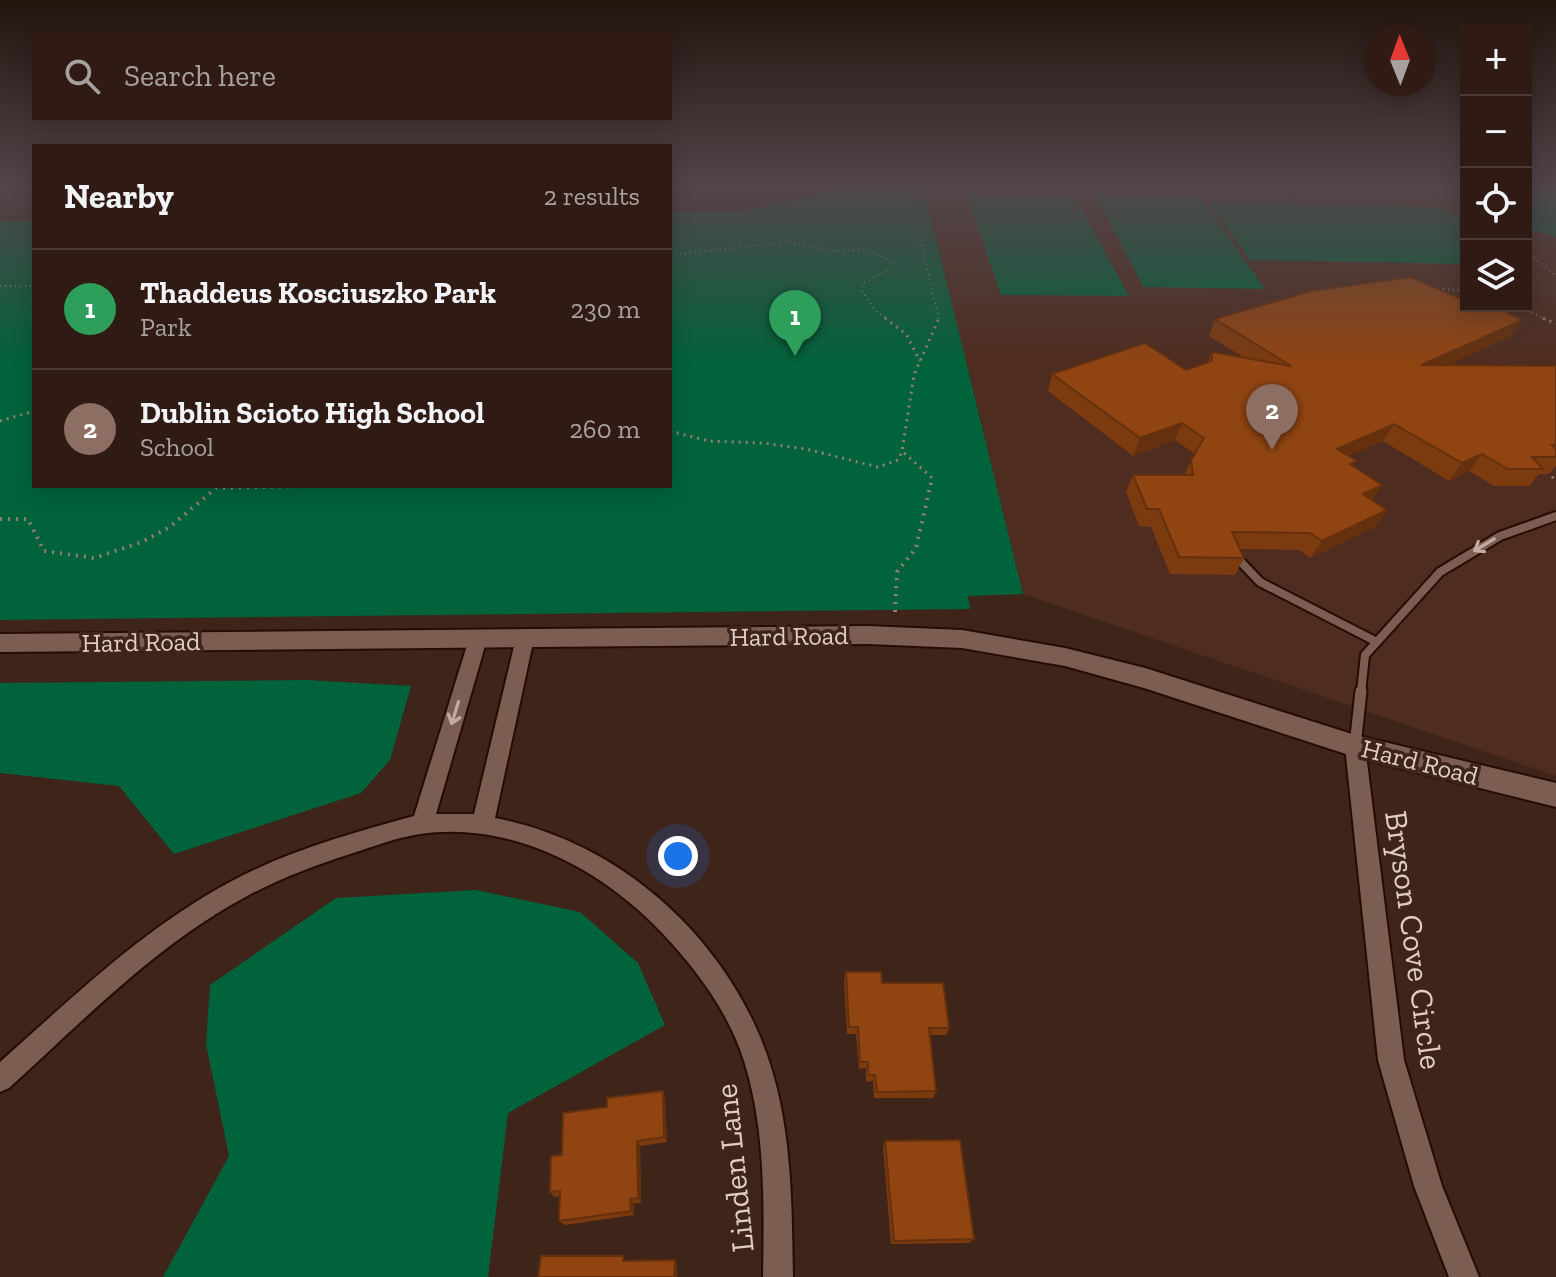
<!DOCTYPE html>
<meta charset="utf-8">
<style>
:root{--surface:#2f1b14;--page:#37241d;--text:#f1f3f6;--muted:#a7a1a0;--line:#4a3934;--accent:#7ebdf9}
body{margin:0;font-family:"Zilla Slab",serif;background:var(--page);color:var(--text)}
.controls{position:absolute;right:24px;top:24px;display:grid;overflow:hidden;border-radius:0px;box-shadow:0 4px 20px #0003}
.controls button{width:72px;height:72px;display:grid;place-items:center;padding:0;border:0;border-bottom:2px solid var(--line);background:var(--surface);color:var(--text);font:40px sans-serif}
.compass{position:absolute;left:1364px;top:24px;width:72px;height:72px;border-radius:50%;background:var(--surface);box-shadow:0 4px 20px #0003;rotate:359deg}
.you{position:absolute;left:678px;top:856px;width:28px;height:28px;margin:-20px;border:6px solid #fff;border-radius:50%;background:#1a73e8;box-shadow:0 0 0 12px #1a73e833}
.badge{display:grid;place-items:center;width:52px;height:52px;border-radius:50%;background:var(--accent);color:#fff;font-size:26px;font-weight:700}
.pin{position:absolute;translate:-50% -66px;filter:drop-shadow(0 2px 4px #0008)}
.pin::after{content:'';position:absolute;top:42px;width:28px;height:24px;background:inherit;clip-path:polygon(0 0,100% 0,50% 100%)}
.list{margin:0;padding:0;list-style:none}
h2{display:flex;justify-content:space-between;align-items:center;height:104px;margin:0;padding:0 32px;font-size:34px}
h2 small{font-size:26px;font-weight:400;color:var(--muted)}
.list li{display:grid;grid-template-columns:52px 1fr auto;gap:24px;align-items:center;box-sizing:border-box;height:120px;padding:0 32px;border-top:2px solid var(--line)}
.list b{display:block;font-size:30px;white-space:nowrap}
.list p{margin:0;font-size:26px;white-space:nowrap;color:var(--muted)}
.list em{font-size:26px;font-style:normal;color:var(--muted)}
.icon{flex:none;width:44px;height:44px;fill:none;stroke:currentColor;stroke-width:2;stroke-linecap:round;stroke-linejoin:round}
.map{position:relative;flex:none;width:1556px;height:1277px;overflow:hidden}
.search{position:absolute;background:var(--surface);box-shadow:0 4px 20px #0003;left:32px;top:32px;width:640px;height:88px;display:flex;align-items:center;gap:20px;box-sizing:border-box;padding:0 28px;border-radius:0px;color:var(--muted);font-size:30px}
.panel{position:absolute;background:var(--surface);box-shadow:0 4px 20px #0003;left:32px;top:144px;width:640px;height:344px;border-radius:0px}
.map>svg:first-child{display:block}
</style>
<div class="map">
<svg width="1556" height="1277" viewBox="0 0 1556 1277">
<rect width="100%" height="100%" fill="#3f241a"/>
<polygon fill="#4e2c1f" points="923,186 1466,186 1466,306 1526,306 1526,186 1556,186 1556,776 1023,594"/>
<g fill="#00633c">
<polygon points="851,186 923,186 1023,594 968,596 970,609 0,620 0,221 34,221 34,486 670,486 670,212 745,211"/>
<polygon points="1526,186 1556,186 1556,237 1526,228"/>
<polygon points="966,195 1074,195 1129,296 1001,295"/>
<polygon points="1096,195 1200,196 1265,289 1143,287"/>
<polygon points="1209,203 1445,207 1466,225 1466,264 1250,260"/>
<polygon points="307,680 411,686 390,760 361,793 174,854 119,786 0,773 0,683"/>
<polygon points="476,890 580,912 638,963 665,1025 508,1113 488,1277 163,1277 229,1156 206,1044 210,985 336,898"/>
</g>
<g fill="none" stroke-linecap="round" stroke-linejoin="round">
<defs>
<g id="lane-far1">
<polyline points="1240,561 1260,582 1377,642"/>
<polyline points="1361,693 1365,655 1440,572 1500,536 1556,516"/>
</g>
<polyline id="lane" points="1355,746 1361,691"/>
<g id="street">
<path d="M 525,631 L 534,638 L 495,818 C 630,843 745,955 777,1089 C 792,1150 792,1215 793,1277 L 763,1277 C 764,1205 766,1130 744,1061 C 729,1013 697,970 663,934 C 602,869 512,821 420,834 C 397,837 373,847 350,854 C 316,865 281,878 249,895 C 158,943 84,1020 9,1088 L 0,1092 L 0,1062 C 73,997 144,928 230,882 C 287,851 352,833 414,816 L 469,639 L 478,632 L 487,639 L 436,814 L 474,814 L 516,638 Z"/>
<polygon points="1355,738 1362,740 1365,746 1404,1060 1442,1186 1479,1277 1449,1277 1414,1186 1378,1060 1345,746 1348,740"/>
</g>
<polygon id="secondary" points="868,626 962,630 1065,648 1145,668 1355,735 1556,783 1556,807 1355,757 1144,688 1065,666 962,648 868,644 0,652 0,634"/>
</defs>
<use href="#lane-far1" stroke="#250c04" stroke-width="12"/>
<use href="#lane" stroke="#250c04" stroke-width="15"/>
<use href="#street" stroke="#250c04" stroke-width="4"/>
<use href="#secondary" stroke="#250c04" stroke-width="4"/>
<g stroke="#957e76" stroke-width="2" stroke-dasharray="1 4" stroke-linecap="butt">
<polyline points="908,186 939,320"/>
<polyline points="1270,186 1312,201 1466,202"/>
<polyline points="1526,251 1556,276"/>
<polyline points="670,255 789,242 830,251 866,250 885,257 891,263 888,270 863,283 862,291 875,310 888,320"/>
<polyline points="0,286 34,286"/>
<polyline points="1433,288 1466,291"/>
<polyline points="1518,306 1547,320"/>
</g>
<g stroke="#957e76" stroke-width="3" stroke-dasharray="2 5" stroke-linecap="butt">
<polyline points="885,318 906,334 920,361"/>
<polyline points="1543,318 1556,324"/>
<polyline points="0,421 34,411"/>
<polyline points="670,431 709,441 763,443 806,449 878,467 898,460 902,451"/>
<polyline points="1548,471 1556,482"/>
<polyline points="931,485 931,477 902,451 914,375 939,318"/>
</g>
<g stroke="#957e76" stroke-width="4" stroke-dasharray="2 6" stroke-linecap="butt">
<polyline points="0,519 28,519 44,551 94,558 142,542 170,527 216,488 302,486"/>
<polyline points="895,612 897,572 916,548 931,483"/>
</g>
<use href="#lane-far1" stroke="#7c5d51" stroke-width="8"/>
<use href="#lane" stroke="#7c5d51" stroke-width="11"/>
<use href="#street" fill="#7c5d51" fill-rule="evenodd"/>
<use href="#secondary" fill="#7c5d51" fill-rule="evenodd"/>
</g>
<g fill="#7c3a0f">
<polygon points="1215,319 1511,336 1447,365 1556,366 1556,466 1549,474 1539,474 1529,486 1494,486 1469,471 1449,481 1383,441 1349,456 1354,467 1382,485 1372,500 1387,510 1375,527 1310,558 1299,550 1240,549 1244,558 1235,575 1170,574 1151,527 1139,526 1126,492 1133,475 1184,475 1195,454 1175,440 1133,456 1048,391 1052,374 1186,370 1208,362 1212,352 1243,357 1209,336"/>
<polygon points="846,972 882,983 949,1028 946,1035 930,1035 936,1091 933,1098 874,1098 873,1081 866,1082 866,1068 859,1069 856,1034 847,1034 844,980"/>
<polygon points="665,1097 667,1142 640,1146 641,1203 634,1203 634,1215 565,1225 559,1221 560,1196 555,1197 550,1192 562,1155 607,1107"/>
<polygon points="885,1141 974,1239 969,1243 891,1244 883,1147"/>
</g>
<g fill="#65300d">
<polygon points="1523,320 1511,336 1411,382 1421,365"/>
<polygon points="1182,423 1175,440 1133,456 1140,438"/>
<polygon points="1394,424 1383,441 1327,466 1337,449"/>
<polygon points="1482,454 1469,471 1449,481 1462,463"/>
<polygon points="1382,485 1371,502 1363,494"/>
<polygon points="1387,510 1375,527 1310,558 1322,541"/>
<polygon points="663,1091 665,1097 667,1142 664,1137"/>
<polygon points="637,1141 640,1146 641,1203 638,1198"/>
<polygon points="630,1199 634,1203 634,1215 631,1211"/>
<polygon points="675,1260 677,1263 677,1277 674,1277"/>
</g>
<g fill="#904412" stroke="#65300d" stroke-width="2">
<polygon points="1411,277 1461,299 1466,297 1466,306 1493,306 1523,320 1421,365 1556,366 1556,445 1552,445 1556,449 1556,457 1532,457 1543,469 1508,469 1482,454 1462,463 1394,424 1337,449 1357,461 1350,464 1382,485 1363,494 1387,510 1322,541 1310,533 1232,532 1244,558 1179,557 1159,509 1147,509 1133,475 1193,475 1191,460 1204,438 1182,423 1140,438 1052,374 1145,343 1186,370 1212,361 1212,352 1291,366 1215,319 1311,291"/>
<polygon points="846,972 881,972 882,983 943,983 949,1028 929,1028 936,1091 877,1092 875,1075 868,1075 868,1062 860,1062 858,1027 849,1027"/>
<polygon points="663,1091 664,1137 637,1141 638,1198 630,1199 631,1211 559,1221 560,1191 550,1192 551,1156 562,1155 563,1113 607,1107 607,1098"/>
<polygon points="960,1140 974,1239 894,1241 885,1141"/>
<polygon points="541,1256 623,1256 623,1261 675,1260 674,1277 538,1277"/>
</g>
<defs><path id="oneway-shaft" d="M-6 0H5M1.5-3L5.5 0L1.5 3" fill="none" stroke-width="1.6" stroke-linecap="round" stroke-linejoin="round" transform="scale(2)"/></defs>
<g stroke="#c1aba3">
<use href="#oneway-shaft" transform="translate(1484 545) rotate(149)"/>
<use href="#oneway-shaft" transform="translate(455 713) rotate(107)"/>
</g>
<linearGradient id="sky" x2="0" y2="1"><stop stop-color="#23140e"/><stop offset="0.51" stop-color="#524549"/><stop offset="1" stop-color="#524549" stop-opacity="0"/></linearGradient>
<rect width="1556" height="365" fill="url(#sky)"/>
<g text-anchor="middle" stroke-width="7" stroke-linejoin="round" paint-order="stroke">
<g font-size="26" fill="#dfcdc6" stroke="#3f241a">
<text transform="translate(789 636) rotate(-1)" y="9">Hard Road</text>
<text transform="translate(141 642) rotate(-1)" y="9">Hard Road</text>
<text transform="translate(1420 762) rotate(14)" y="9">Hard Road</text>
</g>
<g font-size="32" fill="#dfcdc6" stroke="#3f241a">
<text transform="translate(1414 940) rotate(82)" y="11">Bryson Cove Circle</text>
<text transform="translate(734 1168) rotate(-96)" y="11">Linden Lane</text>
</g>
</g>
</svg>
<div class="controls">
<button>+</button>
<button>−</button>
<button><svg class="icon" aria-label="locate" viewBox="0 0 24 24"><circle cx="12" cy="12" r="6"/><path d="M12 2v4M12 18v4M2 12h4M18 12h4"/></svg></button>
<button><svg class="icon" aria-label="layers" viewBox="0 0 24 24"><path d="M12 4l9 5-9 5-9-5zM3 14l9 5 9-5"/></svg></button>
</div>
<svg class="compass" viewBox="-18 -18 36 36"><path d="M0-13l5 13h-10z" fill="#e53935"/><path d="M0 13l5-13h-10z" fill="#a7a1a0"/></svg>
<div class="you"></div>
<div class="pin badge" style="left:795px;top:356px;background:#2e9e5b">1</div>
<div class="pin badge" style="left:1272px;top:450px;background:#8d6e63">2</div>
<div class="search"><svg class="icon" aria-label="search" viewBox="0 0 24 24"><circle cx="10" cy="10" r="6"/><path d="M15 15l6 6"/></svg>Search here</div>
<section class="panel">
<h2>Nearby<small>2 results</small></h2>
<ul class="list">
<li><span class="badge" style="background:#2e9e5b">1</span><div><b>Thaddeus Kosciuszko Park</b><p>Park</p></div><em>230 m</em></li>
<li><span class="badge" style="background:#8d6e63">2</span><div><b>Dublin Scioto High School</b><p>School</p></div><em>260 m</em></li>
</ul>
</section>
</div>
